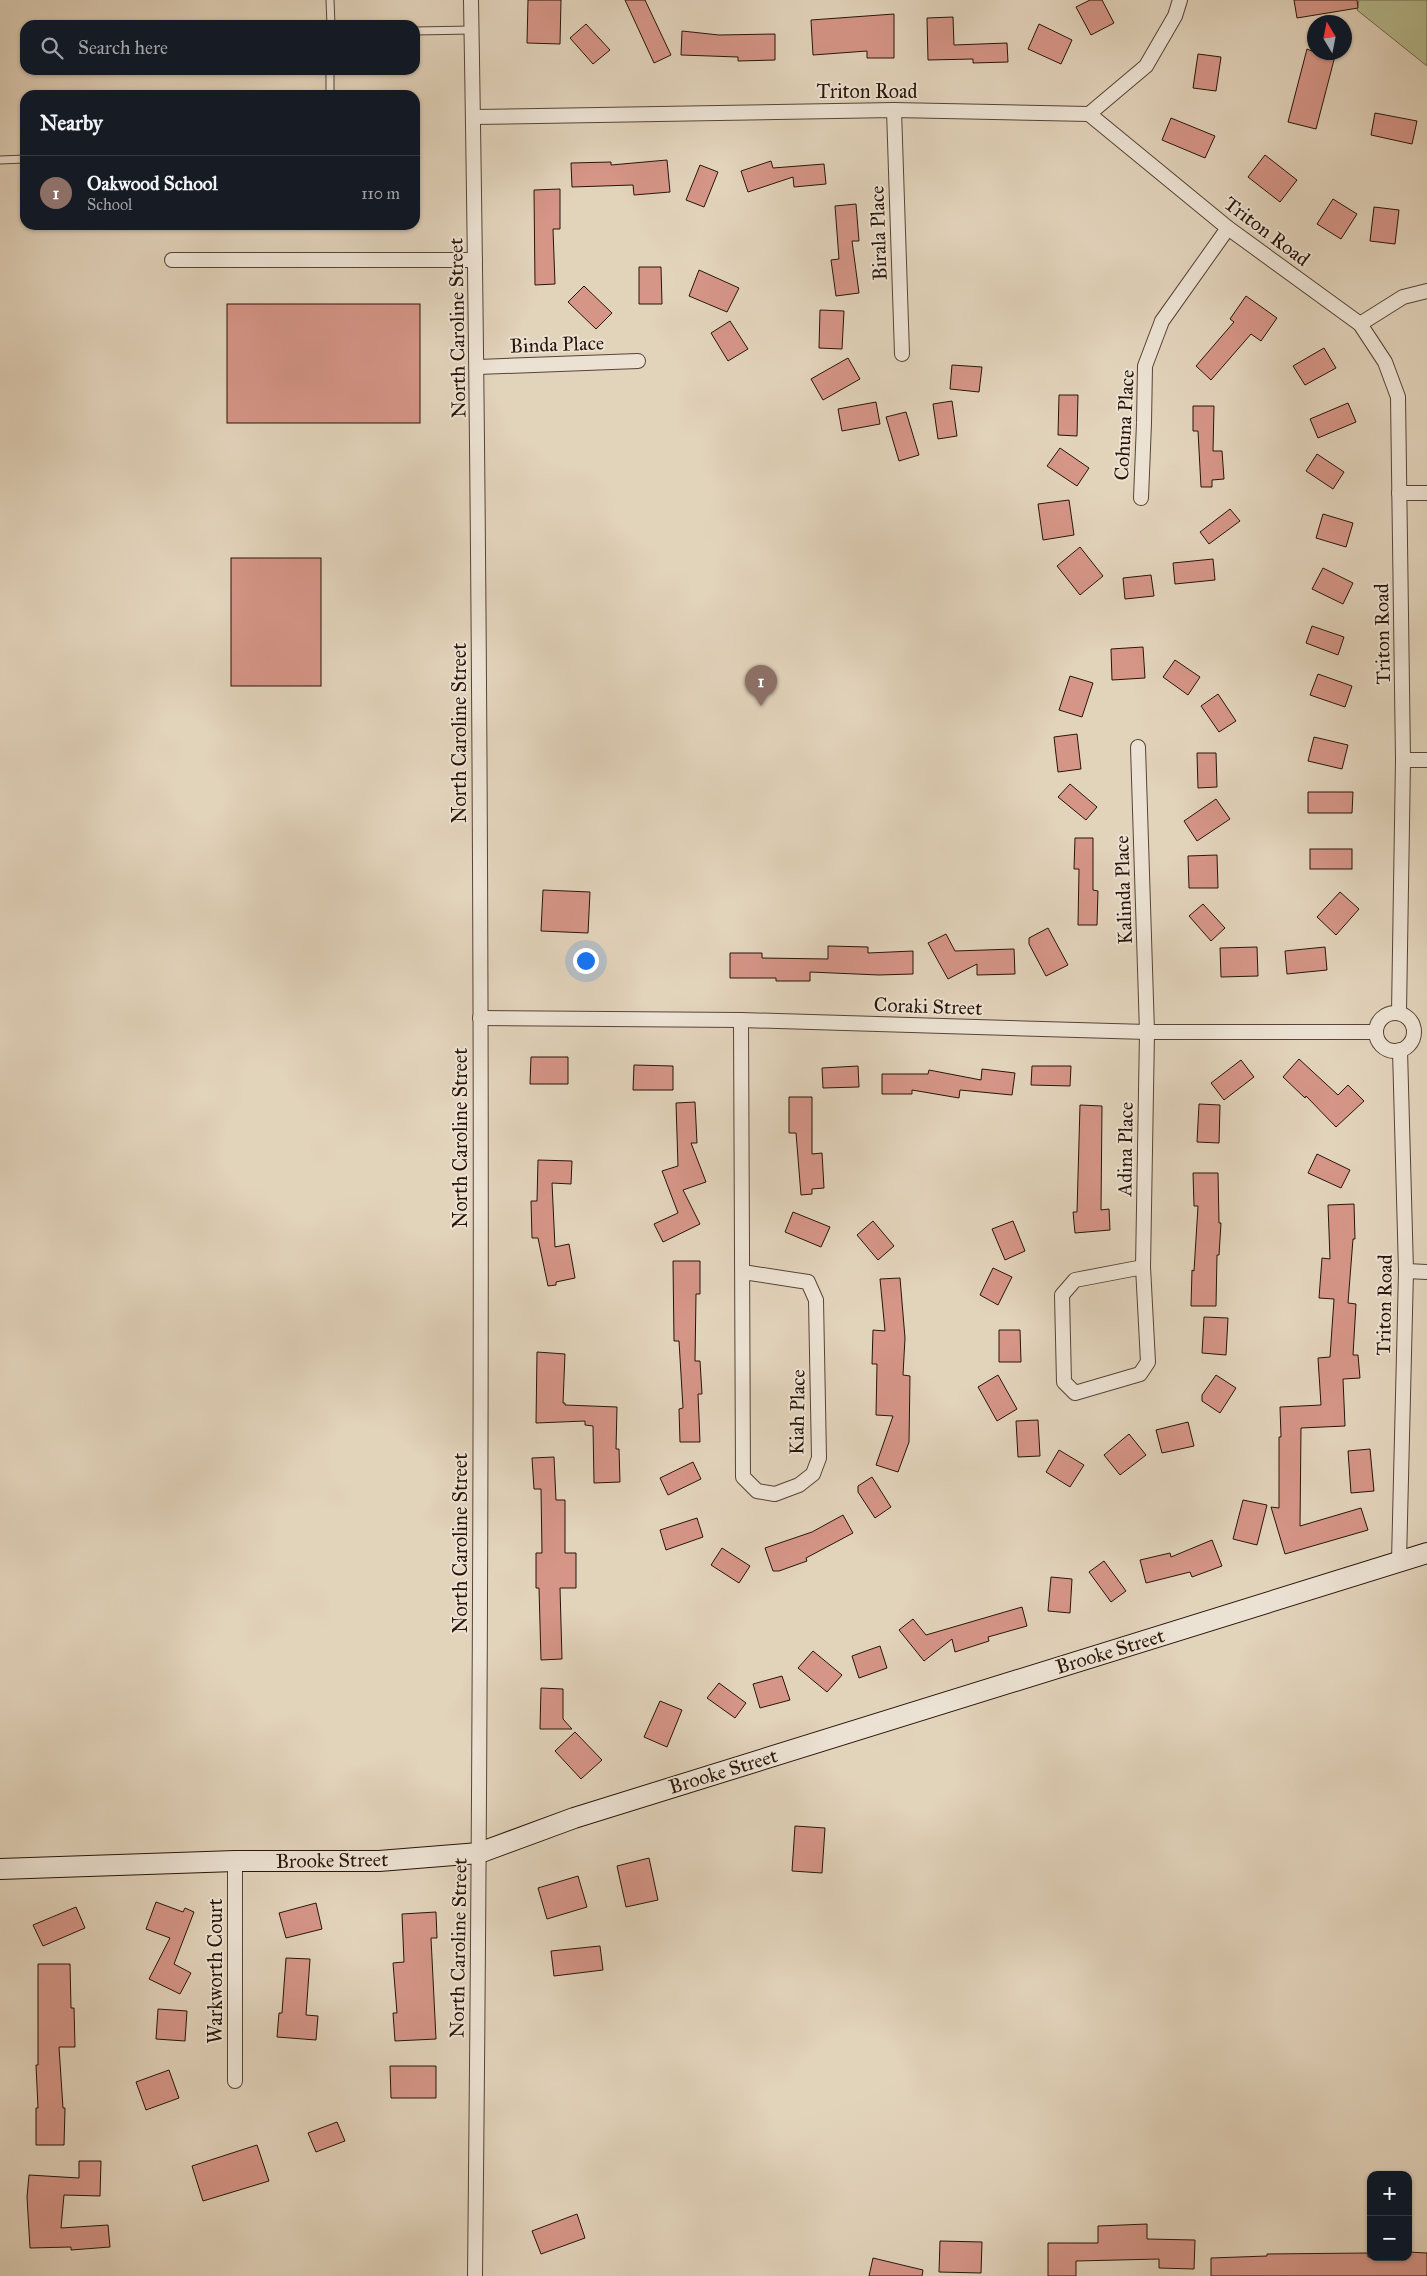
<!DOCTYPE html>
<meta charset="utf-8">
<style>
:root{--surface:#171b24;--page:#20242c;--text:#f1f3f6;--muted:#9ea1a6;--line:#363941;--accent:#ea580c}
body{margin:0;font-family:"IM FELL Great Primer",serif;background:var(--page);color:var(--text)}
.controls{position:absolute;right:15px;bottom:15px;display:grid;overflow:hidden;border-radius:10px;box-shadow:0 1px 4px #0004}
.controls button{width:45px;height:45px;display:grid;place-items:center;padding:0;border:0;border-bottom:1px solid var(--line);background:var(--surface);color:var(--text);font:25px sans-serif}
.compass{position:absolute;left:1307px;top:15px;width:45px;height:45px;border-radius:50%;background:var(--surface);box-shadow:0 1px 4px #0004;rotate:350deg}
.you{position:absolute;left:585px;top:960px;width:18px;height:18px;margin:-12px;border:4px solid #fff;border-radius:50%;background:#1a73e8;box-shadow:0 0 0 8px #1a73e833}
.badge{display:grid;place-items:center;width:32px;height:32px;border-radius:50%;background:var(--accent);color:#fff;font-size:16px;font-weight:700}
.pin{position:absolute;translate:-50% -41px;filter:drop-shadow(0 1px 2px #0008)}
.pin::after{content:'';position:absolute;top:26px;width:18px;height:15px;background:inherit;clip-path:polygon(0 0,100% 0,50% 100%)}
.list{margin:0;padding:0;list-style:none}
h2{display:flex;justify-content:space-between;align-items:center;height:65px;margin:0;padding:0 20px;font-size:21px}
h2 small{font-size:16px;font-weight:400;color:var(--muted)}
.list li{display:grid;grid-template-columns:32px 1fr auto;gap:15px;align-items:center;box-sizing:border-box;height:75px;padding:0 20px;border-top:1px solid var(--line)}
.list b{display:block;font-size:19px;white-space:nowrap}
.list p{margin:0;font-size:16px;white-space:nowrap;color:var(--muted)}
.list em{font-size:16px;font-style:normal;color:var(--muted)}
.icon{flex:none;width:28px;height:28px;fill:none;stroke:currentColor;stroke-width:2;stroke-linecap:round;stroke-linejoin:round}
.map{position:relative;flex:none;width:1427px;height:2276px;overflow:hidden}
.search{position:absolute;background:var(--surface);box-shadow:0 1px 4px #0004;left:20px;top:20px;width:400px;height:55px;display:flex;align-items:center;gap:12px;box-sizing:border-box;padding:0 18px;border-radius:15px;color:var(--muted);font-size:19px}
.panel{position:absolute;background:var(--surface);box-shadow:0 1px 4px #0004;left:20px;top:90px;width:400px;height:140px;border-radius:15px}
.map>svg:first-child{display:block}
</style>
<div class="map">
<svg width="1427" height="2276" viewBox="0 0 1427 2276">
<rect width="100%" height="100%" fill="#e2d3bb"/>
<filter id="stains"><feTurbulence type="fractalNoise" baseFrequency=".004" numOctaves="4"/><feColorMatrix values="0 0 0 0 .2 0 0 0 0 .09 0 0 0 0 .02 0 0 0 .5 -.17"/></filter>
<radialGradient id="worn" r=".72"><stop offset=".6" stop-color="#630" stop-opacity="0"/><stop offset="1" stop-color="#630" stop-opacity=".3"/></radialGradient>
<polygon fill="#b6bb8e" stroke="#70684c" points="1359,0 1427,0 1427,66 1357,10"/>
<g fill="#d59587" stroke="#291509">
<polygon points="528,0 561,0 560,44 527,43"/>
<polygon points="625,0 645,0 671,55 654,63"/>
<polygon points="1090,0 1102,0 1114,23 1091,35 1076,7"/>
<polygon points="1294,0 1357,0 1358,8 1297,18"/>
<polygon points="894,14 894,58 867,58 867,51 813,55 811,20"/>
<polygon points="953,17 954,45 1007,43 1008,62 973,63 973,59 928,60 927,18"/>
<polygon points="586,24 610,50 593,64 570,38"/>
<polygon points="1039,24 1072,40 1061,64 1028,49"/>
<polygon points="682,31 719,35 775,34 775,60 738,61 738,57 681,55"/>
<polygon points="1307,49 1314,52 1335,56 1316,129 1288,122"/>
<polygon points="1198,54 1221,57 1216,91 1193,88"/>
<polygon points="1375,113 1417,121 1412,144 1371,135"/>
<polygon points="1171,118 1215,136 1205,158 1162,140"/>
<polygon points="1265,155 1297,180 1280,202 1248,177"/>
<polygon points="667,160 670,192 634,195 633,185 572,187 571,163 611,162 611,165"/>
<polygon points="771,161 773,168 824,164 826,184 794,187 793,177 748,192 741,171"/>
<polygon points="700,165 718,172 704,207 686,200"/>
<polygon points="560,189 560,229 553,229 555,284 535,285 534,190"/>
<polygon points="1333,199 1357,214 1341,239 1317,224"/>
<polygon points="856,204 859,241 852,241 859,293 836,296 831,260 839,259 835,206"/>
<polygon points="1374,207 1399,210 1395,244 1370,241"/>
<polygon points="639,267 661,267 662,304 639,304"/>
<polygon points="699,270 739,288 727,312 689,296"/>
<polygon points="584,286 612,313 596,329 568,302"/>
<polygon points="1246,296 1277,318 1261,341 1251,334 1211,380 1196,366 1234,322 1230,319"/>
<rect x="227" y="304" width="193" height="119"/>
<polygon points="820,310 844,311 842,349 819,348"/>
<polygon points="730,321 748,349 728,361 711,333"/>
<polygon points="1324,348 1336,368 1305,385 1293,366"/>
<polygon points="848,358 860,379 823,400 811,379"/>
<polygon points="952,365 982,367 979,392 950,389"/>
<polygon points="1059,395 1078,395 1077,436 1058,435"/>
<polygon points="952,401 957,436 938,439 933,404"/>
<polygon points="876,402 880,424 842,431 838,409"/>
<polygon points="1348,403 1356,422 1318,438 1310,419"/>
<polygon points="1193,406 1214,406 1213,451 1222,451 1224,479 1212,480 1212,487 1201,487 1198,431 1193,431"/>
<polygon points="906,412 919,455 899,461 886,417"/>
<polygon points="1060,448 1089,468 1077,486 1047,466"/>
<polygon points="1317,454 1344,472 1333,489 1306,471"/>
<polygon points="1069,500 1074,535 1043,540 1038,504"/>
<polygon points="1230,509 1240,521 1209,544 1200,532"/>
<polygon points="1323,514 1353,523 1346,547 1316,538"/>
<polygon points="1080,547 1103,576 1080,595 1057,566"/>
<rect x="231" y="558" width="90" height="128"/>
<polygon points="1213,559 1215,580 1175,584 1173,563"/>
<polygon points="1323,568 1353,583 1343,604 1312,589"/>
<polygon points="1151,575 1154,596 1125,599 1123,578"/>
<polygon points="1312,626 1344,637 1338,655 1306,643"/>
<polygon points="1143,647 1145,678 1112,680 1111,649"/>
<polygon points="1175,660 1200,677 1188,695 1163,677"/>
<polygon points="1318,674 1352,686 1345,707 1310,695"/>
<polygon points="1070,676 1093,683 1082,717 1059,710"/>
<polygon points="1218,694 1236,721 1219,732 1201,706"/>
<polygon points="1077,734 1081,769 1058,772 1054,737"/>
<polygon points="1314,737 1348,745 1342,769 1308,761"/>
<polygon points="1197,753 1216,753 1217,787 1198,788"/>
<polygon points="1070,784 1097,807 1086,820 1058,797"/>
<polygon points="1308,792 1353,792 1352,813 1308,813"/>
<polygon points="1216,799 1230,819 1197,841 1184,821"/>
<polygon points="1075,838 1093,838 1093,890 1098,891 1097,925 1078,925 1079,869 1074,869"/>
<rect x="1310" y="849" width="42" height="20"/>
<polygon points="1217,855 1218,888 1189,888 1188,856"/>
<polygon points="543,890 590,892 588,933 541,931"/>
<polygon points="1340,892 1359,909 1336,935 1317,917"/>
<polygon points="1203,904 1225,928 1211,941 1189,916"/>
<polygon points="1048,928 1068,965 1046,976 1029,944 1029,938"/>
<polygon points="946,934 955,951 1014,949 1015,974 977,975 977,964 948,979 928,943"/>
<polygon points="828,946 868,947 868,953 913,951 913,974 879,975 810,972 810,981 776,981 776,978 730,978 730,953 762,953 762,958 828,959"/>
<polygon points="1257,947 1258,976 1221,977 1220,948"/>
<polygon points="1325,947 1327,970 1287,974 1285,951"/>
<polygon points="531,1057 568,1057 568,1084 530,1084"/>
<polygon points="1299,1059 1338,1095 1348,1085 1364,1101 1336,1127 1306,1096 1305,1098 1283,1077"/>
<polygon points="1241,1060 1254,1077 1224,1100 1211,1083"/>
<polygon points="634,1065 673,1066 673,1090 633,1090"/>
<polygon points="858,1066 859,1087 823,1088 822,1068"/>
<polygon points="1032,1066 1071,1066 1070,1086 1031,1085"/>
<polygon points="982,1069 1015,1073 1012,1095 960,1090 959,1098 912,1090 912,1094 882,1094 882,1074 928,1074 929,1070 981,1080"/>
<polygon points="789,1097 812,1097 812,1154 822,1153 824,1188 812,1189 812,1194 801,1195 796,1133 789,1133"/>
<polygon points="695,1102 697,1143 691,1143 706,1182 683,1190 700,1224 663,1242 654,1224 678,1213 662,1171 678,1166 676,1103"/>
<polygon points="1199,1104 1220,1105 1219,1143 1197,1142"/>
<polygon points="1080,1105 1102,1106 1101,1210 1109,1209 1110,1230 1075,1233 1073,1212 1077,1212"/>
<polygon points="1317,1154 1350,1170 1341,1188 1308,1173"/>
<polygon points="538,1160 572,1161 571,1184 552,1183 555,1247 569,1244 575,1278 556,1282 556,1285 548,1286 538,1238 532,1238 531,1201 537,1201"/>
<polygon points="1193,1173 1218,1173 1219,1223 1221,1223 1219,1255 1217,1255 1216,1306 1191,1306 1192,1270 1194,1271 1198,1206 1194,1206"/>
<polygon points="1354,1204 1355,1239 1353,1239 1348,1303 1356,1304 1353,1355 1358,1355 1360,1378 1343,1379 1345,1426 1301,1428 1300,1526 1361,1508 1368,1530 1285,1554 1271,1507 1279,1508 1279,1437 1281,1437 1280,1407 1321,1405 1318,1358 1330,1357 1334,1299 1319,1298 1322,1258 1330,1259 1328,1205"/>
<polygon points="793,1212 830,1227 821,1247 785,1232"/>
<polygon points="873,1221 894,1246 878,1260 857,1235"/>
<polygon points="1013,1221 1025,1251 1005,1260 992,1229"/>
<polygon points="673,1261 700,1261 700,1294 696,1294 695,1361 700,1361 702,1394 698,1394 700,1442 680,1442 679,1409 683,1408 679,1341 674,1341"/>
<polygon points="993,1268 1012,1277 998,1305 980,1295"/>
<polygon points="900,1278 905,1338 903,1375 910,1376 909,1442 898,1472 876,1465 893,1416 876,1415 877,1364 872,1364 873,1330 885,1331 880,1279"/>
<polygon points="1204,1317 1228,1318 1226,1355 1202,1353"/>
<polygon points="999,1330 1020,1330 1021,1362 999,1362"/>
<polygon points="537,1352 565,1354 563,1403 565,1403 565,1405 617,1407 616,1449 619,1449 620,1482 594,1483 593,1426 585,1425 585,1421 536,1423"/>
<polygon points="998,1375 1017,1409 997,1421 978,1387"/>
<polygon points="1216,1375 1236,1388 1220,1413 1202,1401 1202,1395"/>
<polygon points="1038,1420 1040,1456 1018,1457 1016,1421"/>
<polygon points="1188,1422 1194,1446 1162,1453 1156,1430"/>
<polygon points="1129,1434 1146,1455 1120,1475 1104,1455"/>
<polygon points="1370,1449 1374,1491 1351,1493 1348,1451"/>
<polygon points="1059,1450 1084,1465 1070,1487 1046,1472"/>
<polygon points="554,1457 556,1500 565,1500 565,1553 576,1553 576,1588 560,1588 562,1659 541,1660 539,1588 536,1588 536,1553 542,1553 541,1489 534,1489 532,1458"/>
<polygon points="693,1462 701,1479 668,1495 660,1478"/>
<polygon points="872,1477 891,1507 875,1518 858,1492 858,1486"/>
<polygon points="1243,1500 1267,1505 1257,1545 1233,1539"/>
<polygon points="843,1515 853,1533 806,1558 807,1561 779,1571 773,1571 765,1548 812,1532"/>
<polygon points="697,1518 703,1537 666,1550 660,1530"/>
<polygon points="1212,1540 1222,1566 1192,1577 1190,1572 1146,1583 1140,1560 1170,1553 1171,1557"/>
<polygon points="722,1548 750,1566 739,1583 711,1565"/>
<polygon points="1104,1561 1126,1591 1111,1602 1089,1572"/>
<polygon points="1051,1577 1072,1579 1070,1613 1048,1611"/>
<polygon points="1022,1607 1027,1626 988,1637 989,1641 955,1652 952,1639 924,1661 899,1630 913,1619 926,1635"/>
<polygon points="880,1646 887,1668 859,1678 852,1656"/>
<polygon points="813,1651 842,1675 827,1692 798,1668"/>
<polygon points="782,1676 790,1700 760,1708 753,1684"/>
<polygon points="719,1683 746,1703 735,1718 707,1698"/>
<polygon points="541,1688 563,1689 563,1719 572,1729 540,1729"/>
<polygon points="660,1701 682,1710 667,1747 644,1737"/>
<polygon points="575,1732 602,1760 581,1779 555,1751"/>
<polygon points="795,1826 825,1828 822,1873 792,1871"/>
<polygon points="649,1858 658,1900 626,1907 617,1866"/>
<polygon points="578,1876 587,1907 547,1919 538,1888"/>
<polygon points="156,1902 183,1912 185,1908 194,1912 174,1964 191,1973 180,1994 149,1979 170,1938 146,1929"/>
<polygon points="316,1903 322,1929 286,1938 279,1913"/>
<polygon points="76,1907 85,1928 43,1946 33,1925"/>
<polygon points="436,1912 437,1938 431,1938 436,2039 395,2041 393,2013 397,2013 393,1963 404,1962 402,1914"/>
<polygon points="600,1946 603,1970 554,1976 551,1951"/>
<polygon points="286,1958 310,1959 306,2015 318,2016 316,2040 277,2037 279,2013 282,2013"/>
<polygon points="38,1964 70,1964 71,2008 74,2008 75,2047 59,2047 63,2108 65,2108 64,2145 36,2145 36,2108 38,2108 36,2065 38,2065"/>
<polygon points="158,2009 187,2011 185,2041 156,2039"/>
<polygon points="390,2066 436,2066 436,2098 391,2098"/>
<polygon points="169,2070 179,2098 146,2110 136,2082"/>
<polygon points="337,2122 345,2141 316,2152 308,2133"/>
<polygon points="257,2145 269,2181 203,2201 192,2166"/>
<polygon points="79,2161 101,2161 100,2196 64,2195 61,2228 108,2225 110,2247 71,2250 71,2247 30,2248 27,2197 29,2175 79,2178"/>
<polygon points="577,2214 585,2238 541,2254 532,2231"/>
<polygon points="1147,2224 1147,2239 1195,2240 1194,2269 1159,2268 1159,2259 1076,2261 1076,2276 1048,2276 1048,2243 1098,2243 1098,2226"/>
<polygon points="940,2241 982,2242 981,2273 939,2272"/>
<polygon points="1408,2252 1427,2253 1427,2276 1211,2276 1211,2258 1267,2256 1267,2254 1368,2253 1368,2257 1408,2257"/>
<polygon points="873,2258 923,2270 922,2276 869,2276"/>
</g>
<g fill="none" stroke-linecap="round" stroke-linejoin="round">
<defs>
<g id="lane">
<polyline points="330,0 331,25"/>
<polyline points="415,31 472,30"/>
<polyline points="330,95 330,70"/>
<polyline points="0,160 25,159"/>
</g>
<g id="street">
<path d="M 471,0 C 484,758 483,1517 475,2276"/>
<polyline points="894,110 902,354"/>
<polyline points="1089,114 1146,66 1175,16 1180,0"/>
<polyline points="474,117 894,110 1089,114 1228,228 1360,324 1385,362 1398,397 1403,760 1399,1013"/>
<polyline points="172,260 475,260"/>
<polyline points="1360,324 1403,297 1427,291"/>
<polyline points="478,367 638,361"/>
<polyline points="1399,493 1427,493"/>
<polyline points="1141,498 1144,423 1145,366 1162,321 1228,228"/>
<polyline points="1138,747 1147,1032 1143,1267 1148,1362 1140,1374 1075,1393 1064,1382 1062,1295 1075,1280 1143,1267"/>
<polyline points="1403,760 1427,760"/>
<circle cx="1395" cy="1032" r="19"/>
<polyline points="480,1018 741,1020 1147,1032 1375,1032"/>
<polyline points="741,1020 743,1477 757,1491 775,1494 799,1485 813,1474 819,1458 816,1300 808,1282 743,1272"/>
<polyline points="1406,1271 1427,1272"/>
<polyline points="1399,1561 1406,1271 1400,1050"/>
<polyline points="235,1861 235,2081"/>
</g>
<polyline id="secondary" points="0,1869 235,1861 379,1861 479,1853 574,1818 1427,1553"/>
</defs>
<use href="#lane" stroke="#574436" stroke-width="9"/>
<use href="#street" stroke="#574436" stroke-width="16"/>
<use href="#secondary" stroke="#291509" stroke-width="22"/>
<use href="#lane" stroke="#ece2d3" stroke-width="7"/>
<use href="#street" stroke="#ece2d3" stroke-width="14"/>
<use href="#secondary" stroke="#ece2d3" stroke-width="20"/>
</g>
<g text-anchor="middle" stroke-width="4" stroke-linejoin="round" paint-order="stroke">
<g font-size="20" fill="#291509" stroke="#ece2d3">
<text x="867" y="98">Triton Road</text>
<text transform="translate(1267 231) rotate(37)" y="7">Triton Road</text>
<text transform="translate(878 233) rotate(-92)" y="7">Birala Place</text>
<text transform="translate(457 328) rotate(-91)" y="7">North Caroline Street</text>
<text transform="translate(557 344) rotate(-2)" y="7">Binda Place</text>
<text transform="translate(1124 425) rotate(-87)" y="7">Cohuna Place</text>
<text transform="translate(1382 634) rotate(-91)" y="7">Triton Road</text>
<text transform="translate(459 733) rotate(-90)" y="7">North Caroline Street</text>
<text transform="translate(1123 890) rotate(-92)" y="7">Kalinda Place</text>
<text transform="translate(928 1006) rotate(2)" y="7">Coraki Street</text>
<text transform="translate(460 1138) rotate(-90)" y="7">North Caroline Street</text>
<text transform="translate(1125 1149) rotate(-89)" y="7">Adina Place</text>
<text transform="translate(1384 1305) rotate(-89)" y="7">Triton Road</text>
<text transform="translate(797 1412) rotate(-89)" y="7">Kiah Place</text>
<text transform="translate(460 1543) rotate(-90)" y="7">North Caroline Street</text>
<text transform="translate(1110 1651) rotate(-17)" y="7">Brooke Street</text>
<text transform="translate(723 1771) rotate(-17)" y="7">Brooke Street</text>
<text transform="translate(332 1860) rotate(-1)" y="7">Brooke Street</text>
<text transform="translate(458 1948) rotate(-89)" y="7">North Caroline Street</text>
<text transform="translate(215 1971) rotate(-90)" y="7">Warkworth Court</text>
</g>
</g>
<rect width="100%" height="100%" filter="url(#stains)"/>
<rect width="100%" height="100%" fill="url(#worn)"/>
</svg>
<div class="controls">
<button>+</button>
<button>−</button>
</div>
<svg class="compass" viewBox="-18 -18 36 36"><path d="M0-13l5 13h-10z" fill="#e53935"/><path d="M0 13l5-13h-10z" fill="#9ea1a6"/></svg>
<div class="you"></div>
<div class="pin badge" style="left:761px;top:706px;background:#8d6e63">1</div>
<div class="search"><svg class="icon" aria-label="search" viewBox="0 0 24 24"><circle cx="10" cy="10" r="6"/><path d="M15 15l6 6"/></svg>Search here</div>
<section class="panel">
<h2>Nearby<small></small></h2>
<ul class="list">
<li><span class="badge" style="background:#8d6e63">1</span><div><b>Oakwood School</b><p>School</p></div><em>110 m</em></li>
</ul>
</section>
</div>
